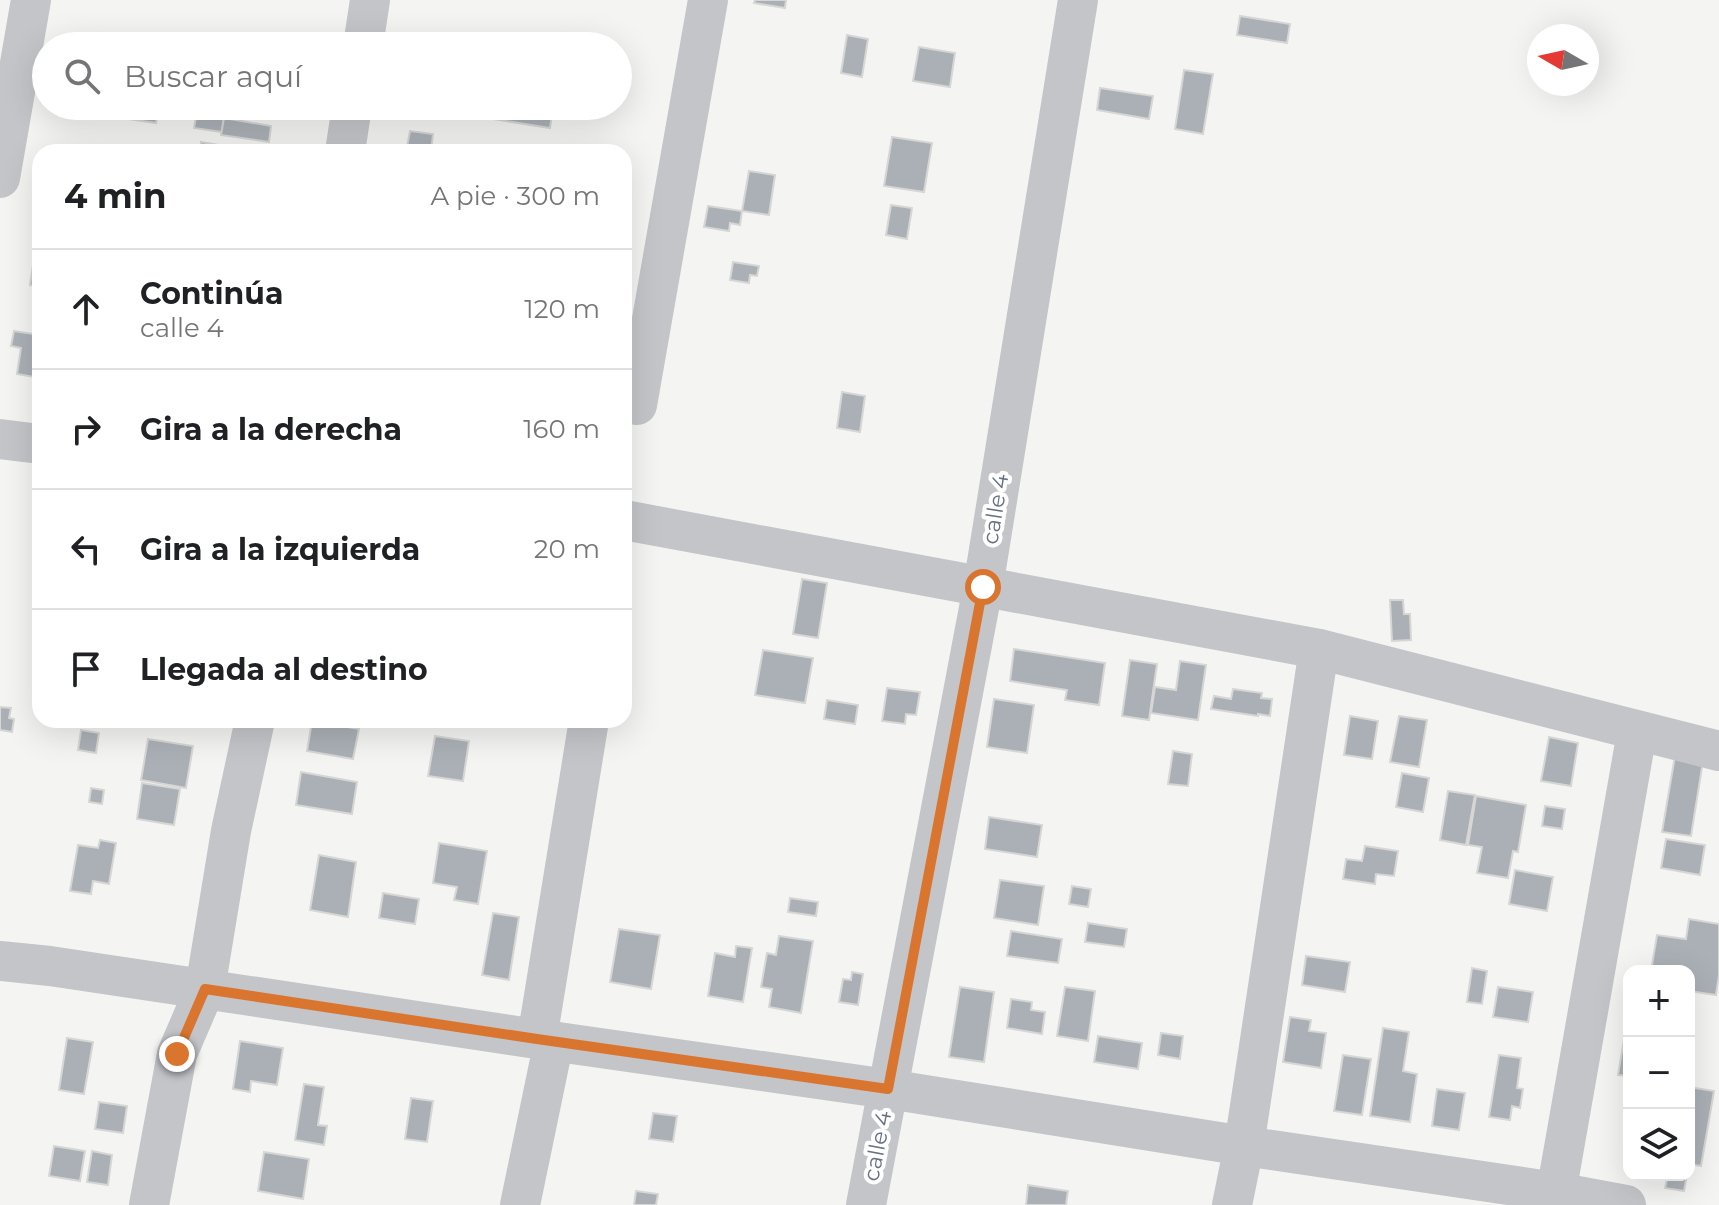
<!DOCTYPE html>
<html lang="es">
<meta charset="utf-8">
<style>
:root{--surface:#fff;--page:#f6f6f6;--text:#202124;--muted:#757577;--line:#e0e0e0}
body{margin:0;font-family:Montserrat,sans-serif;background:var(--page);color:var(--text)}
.controls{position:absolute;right:24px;bottom:24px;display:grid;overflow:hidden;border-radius:16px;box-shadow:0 8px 32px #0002}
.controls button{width:72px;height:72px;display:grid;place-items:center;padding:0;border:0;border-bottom:2px solid var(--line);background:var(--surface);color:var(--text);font:40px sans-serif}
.compass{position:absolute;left:1527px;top:24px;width:72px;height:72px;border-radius:50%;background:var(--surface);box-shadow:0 8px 32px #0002;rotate:279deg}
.stop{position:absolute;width:24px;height:24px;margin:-18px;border:6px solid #d9752e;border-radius:50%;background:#fff}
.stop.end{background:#d9752e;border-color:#fff;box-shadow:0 2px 8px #0008}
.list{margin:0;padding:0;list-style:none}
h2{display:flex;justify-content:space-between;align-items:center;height:104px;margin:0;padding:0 32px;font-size:34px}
h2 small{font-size:26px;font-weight:400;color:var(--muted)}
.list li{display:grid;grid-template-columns:52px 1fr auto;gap:24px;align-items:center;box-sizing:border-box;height:120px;padding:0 32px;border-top:2px solid var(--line)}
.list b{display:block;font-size:30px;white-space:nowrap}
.list p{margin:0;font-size:26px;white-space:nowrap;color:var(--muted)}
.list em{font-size:26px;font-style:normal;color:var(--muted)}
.icon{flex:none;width:44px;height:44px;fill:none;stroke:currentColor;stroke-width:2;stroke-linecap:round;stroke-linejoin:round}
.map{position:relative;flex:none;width:1719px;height:1205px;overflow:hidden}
.search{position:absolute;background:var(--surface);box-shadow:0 8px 32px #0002;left:32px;top:32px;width:600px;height:88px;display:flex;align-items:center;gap:20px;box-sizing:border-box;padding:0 28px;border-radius:44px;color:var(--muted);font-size:30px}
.panel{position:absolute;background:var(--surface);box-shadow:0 8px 32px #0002;left:32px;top:144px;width:600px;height:584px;border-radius:24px}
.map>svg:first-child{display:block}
</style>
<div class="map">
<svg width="1719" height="1205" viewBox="0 0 1719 1205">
<rect width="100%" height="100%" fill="#f4f5f2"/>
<g fill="#aab0b6" stroke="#d6d6d4" stroke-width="2">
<polygon points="755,0 786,0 785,8 754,3"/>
<polygon points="1240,16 1290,24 1287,43 1237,35"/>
<polygon points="80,35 126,42 125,46 78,46"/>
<polygon points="847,35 868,39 862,77 841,73"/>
<polygon points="919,47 955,53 950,87 913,81"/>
<polygon points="1184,70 1213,74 1203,134 1175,129"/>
<polygon points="1100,88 1153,96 1149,119 1097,110"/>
<polygon points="130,106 159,106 156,123 128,119"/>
<polygon points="198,106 225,108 222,132 194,128"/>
<polygon points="495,106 553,108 550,128 493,119"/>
<polygon points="224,118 271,126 269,142 221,135"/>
<polygon points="410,131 433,134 431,152 406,152"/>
<polygon points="892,137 932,143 924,192 884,186"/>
<polygon points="201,142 237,148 236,152 200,152"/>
<polygon points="749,171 775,175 769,215 742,211"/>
<polygon points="891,205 912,208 907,239 886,235"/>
<polygon points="708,206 742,211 740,225 730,223 729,231 704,227"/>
<polygon points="35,252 40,253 40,286 30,285"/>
<polygon points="733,262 759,266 757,276 750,275 749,283 730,280"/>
<polygon points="14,331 40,335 40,378 17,374 21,348 11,346"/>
<polygon points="842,392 865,396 860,432 837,428"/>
<polygon points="802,579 827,583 818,638 793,634"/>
<polygon points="1390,600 1403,600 1404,614 1410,614 1411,640 1392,641"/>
<polygon points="1014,649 1105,663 1099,705 1065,700 1067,690 1010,681"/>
<polygon points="763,650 813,658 805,703 755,695"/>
<polygon points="1130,660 1157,664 1149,720 1122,716"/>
<polygon points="1180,661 1206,665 1198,720 1151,713 1155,687 1176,690"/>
<polygon points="887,688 920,692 916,715 906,714 905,724 882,721"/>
<polygon points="1233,689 1262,693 1261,698 1272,699 1270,716 1258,714 1258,716 1211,709 1214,696 1231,699"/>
<polygon points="994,699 1034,705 1027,753 987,747"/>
<polygon points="827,700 858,705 855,724 824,719"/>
<polygon points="0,707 11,708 9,718 14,719 12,732 0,730"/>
<polygon points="1350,716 1378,721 1372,759 1344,755"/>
<polygon points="1399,716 1427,720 1419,767 1390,762"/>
<polygon points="312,721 359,729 353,759 307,751"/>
<polygon points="81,730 99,733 96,753 78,750"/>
<polygon points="435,736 469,741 463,781 428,776"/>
<polygon points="1549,737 1578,743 1571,786 1541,781"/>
<polygon points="148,739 193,746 186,788 141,780"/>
<polygon points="1676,750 1704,755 1691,836 1662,832"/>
<polygon points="1173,751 1192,754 1188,786 1168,784"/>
<polygon points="301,772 357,782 352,814 296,805"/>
<polygon points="1402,773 1429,778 1423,812 1396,807"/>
<polygon points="142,783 180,789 174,825 137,819"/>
<polygon points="91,788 104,790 102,804 89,802"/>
<polygon points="1448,791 1475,795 1466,845 1440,840"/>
<polygon points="1476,796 1526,805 1518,852 1513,851 1508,878 1477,873 1482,847 1468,845"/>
<polygon points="1545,806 1565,809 1562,829 1542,826"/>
<polygon points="989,817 1042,825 1037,857 985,849"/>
<polygon points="1666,839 1705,845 1700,875 1661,868"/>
<polygon points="100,840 116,843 109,884 93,881 91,894 70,891 78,845 98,848"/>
<polygon points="439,843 487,851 478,904 454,900 457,887 433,883"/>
<polygon points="1365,846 1398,851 1394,876 1376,874 1375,884 1343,879 1346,859 1362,861"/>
<polygon points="319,855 356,862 348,917 310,910"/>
<polygon points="1515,870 1553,877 1547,911 1509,904"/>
<polygon points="1000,880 1044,886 1038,925 994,918"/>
<polygon points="1072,886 1091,889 1088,907 1069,904"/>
<polygon points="383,893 419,899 415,924 379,918"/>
<polygon points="790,898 818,902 816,916 788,912"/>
<polygon points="493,913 519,917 509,980 482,975"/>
<polygon points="1689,919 1719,924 1719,975 1716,995 1689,991 1689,971 1651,971 1657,935 1686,939"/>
<polygon points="1088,923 1127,929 1124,947 1085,942"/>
<polygon points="619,929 660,935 651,989 610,982"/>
<polygon points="1011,931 1062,939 1058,963 1007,956"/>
<polygon points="779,936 813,941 801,1013 769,1007 772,989 761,987 767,953 776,955"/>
<polygon points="736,946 752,948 743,1002 708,996 715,953 735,957"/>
<polygon points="1306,956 1350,962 1345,992 1302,985"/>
<polygon points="1472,968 1487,971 1482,1004 1467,1002"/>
<polygon points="852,972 863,974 858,1005 839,1002 843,979 851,980"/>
<polygon points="960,987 994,992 984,1062 949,1057"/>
<polygon points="1065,987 1095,991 1088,1041 1057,1036"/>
<polygon points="1498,987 1533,992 1528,1022 1493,1017"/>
<polygon points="1011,999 1032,1002 1031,1010 1045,1012 1042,1034 1007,1028"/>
<polygon points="1290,1017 1311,1020 1309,1031 1326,1033 1321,1068 1283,1062"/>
<polygon points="1383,1028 1409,1032 1403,1071 1417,1074 1410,1122 1370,1116"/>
<polygon points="1161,1033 1183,1036 1180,1059 1158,1055"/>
<polygon points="1098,1036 1142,1043 1138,1069 1094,1062"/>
<polygon points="67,1038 93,1042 84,1094 59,1090"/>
<polygon points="1624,1039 1629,1040 1629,1076 1618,1075"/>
<polygon points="240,1041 283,1048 277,1085 251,1081 250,1092 233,1089"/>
<polygon points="1343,1055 1371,1059 1362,1115 1334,1111"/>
<polygon points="1499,1055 1521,1058 1517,1088 1523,1089 1520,1108 1512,1106 1510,1120 1489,1117"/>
<polygon points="304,1084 324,1087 318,1125 327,1126 324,1145 295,1140"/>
<polygon points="1689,1087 1714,1091 1701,1166 1689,1164"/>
<polygon points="1437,1089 1465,1093 1459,1130 1432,1126"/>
<polygon points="411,1098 433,1101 427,1142 405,1139"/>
<polygon points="99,1102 127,1106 123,1133 95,1129"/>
<polygon points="653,1113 677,1116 673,1142 649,1139"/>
<polygon points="54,1146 85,1151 80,1181 49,1176"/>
<polygon points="92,1151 112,1155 108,1185 87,1182"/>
<polygon points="264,1152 309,1159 303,1199 258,1191"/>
<polygon points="1668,1175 1687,1175 1684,1191 1665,1188"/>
<polygon points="1028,1185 1068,1191 1066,1205 1026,1205"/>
<polygon points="636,1191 658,1194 656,1205 634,1205"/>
</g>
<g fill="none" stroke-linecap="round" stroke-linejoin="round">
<g stroke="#c3c5c9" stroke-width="40">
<polyline points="363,46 370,0"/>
<polyline points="345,152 352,106"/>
<polyline points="0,178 31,0"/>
<polyline points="637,405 708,0"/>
<polyline points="0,439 40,444"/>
<polyline points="624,520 1319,649 1719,751"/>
<polyline points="0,961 50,966 537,1039 888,1089 1244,1146 1556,1192 1626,1205"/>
<polyline points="537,1039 589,720"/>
<polyline points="149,1205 177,1054 205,989 231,831 255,720"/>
<polyline points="520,1205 554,1041"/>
<polyline points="866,1205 983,587 1078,0"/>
<polyline points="1232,1205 1244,1146 1319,649"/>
<polyline points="1554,1205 1637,732"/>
</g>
</g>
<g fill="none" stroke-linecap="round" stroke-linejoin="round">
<polyline stroke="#d9752e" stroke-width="10" points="177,1054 205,989 537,1039 888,1089 983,587"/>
</g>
<g text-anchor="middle" stroke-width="8" stroke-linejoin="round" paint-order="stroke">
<g font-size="22" fill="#667081" stroke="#fff">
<text transform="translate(995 509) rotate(-81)" y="8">calle 4</text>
<text transform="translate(877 1146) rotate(-79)" y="8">calle 4</text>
</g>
</g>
</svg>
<div class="controls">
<button>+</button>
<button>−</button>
<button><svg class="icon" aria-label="layers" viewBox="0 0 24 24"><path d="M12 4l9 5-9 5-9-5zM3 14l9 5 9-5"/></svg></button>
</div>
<svg class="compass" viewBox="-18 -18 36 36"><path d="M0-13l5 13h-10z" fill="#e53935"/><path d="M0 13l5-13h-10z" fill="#757577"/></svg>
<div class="stop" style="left:983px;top:587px"></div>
<div class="stop end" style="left:177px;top:1054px"></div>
<div class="search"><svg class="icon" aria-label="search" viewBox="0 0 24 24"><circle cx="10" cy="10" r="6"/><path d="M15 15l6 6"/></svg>Buscar aquí</div>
<section class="panel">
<h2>4 min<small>A pie · 300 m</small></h2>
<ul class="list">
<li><svg class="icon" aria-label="ahead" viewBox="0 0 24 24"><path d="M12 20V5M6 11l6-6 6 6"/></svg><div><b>Continúa</b><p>calle 4</p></div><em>120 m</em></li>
<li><svg class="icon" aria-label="right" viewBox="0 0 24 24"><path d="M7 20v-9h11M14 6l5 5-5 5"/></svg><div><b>Gira a la derecha</b></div><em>160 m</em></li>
<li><svg class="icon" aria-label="left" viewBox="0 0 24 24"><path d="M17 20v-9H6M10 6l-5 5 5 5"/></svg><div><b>Gira a la izquierda</b></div><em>20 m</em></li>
<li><svg class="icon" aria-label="arrive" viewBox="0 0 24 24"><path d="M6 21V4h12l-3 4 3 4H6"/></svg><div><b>Llegada al destino</b></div></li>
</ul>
</section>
</div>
